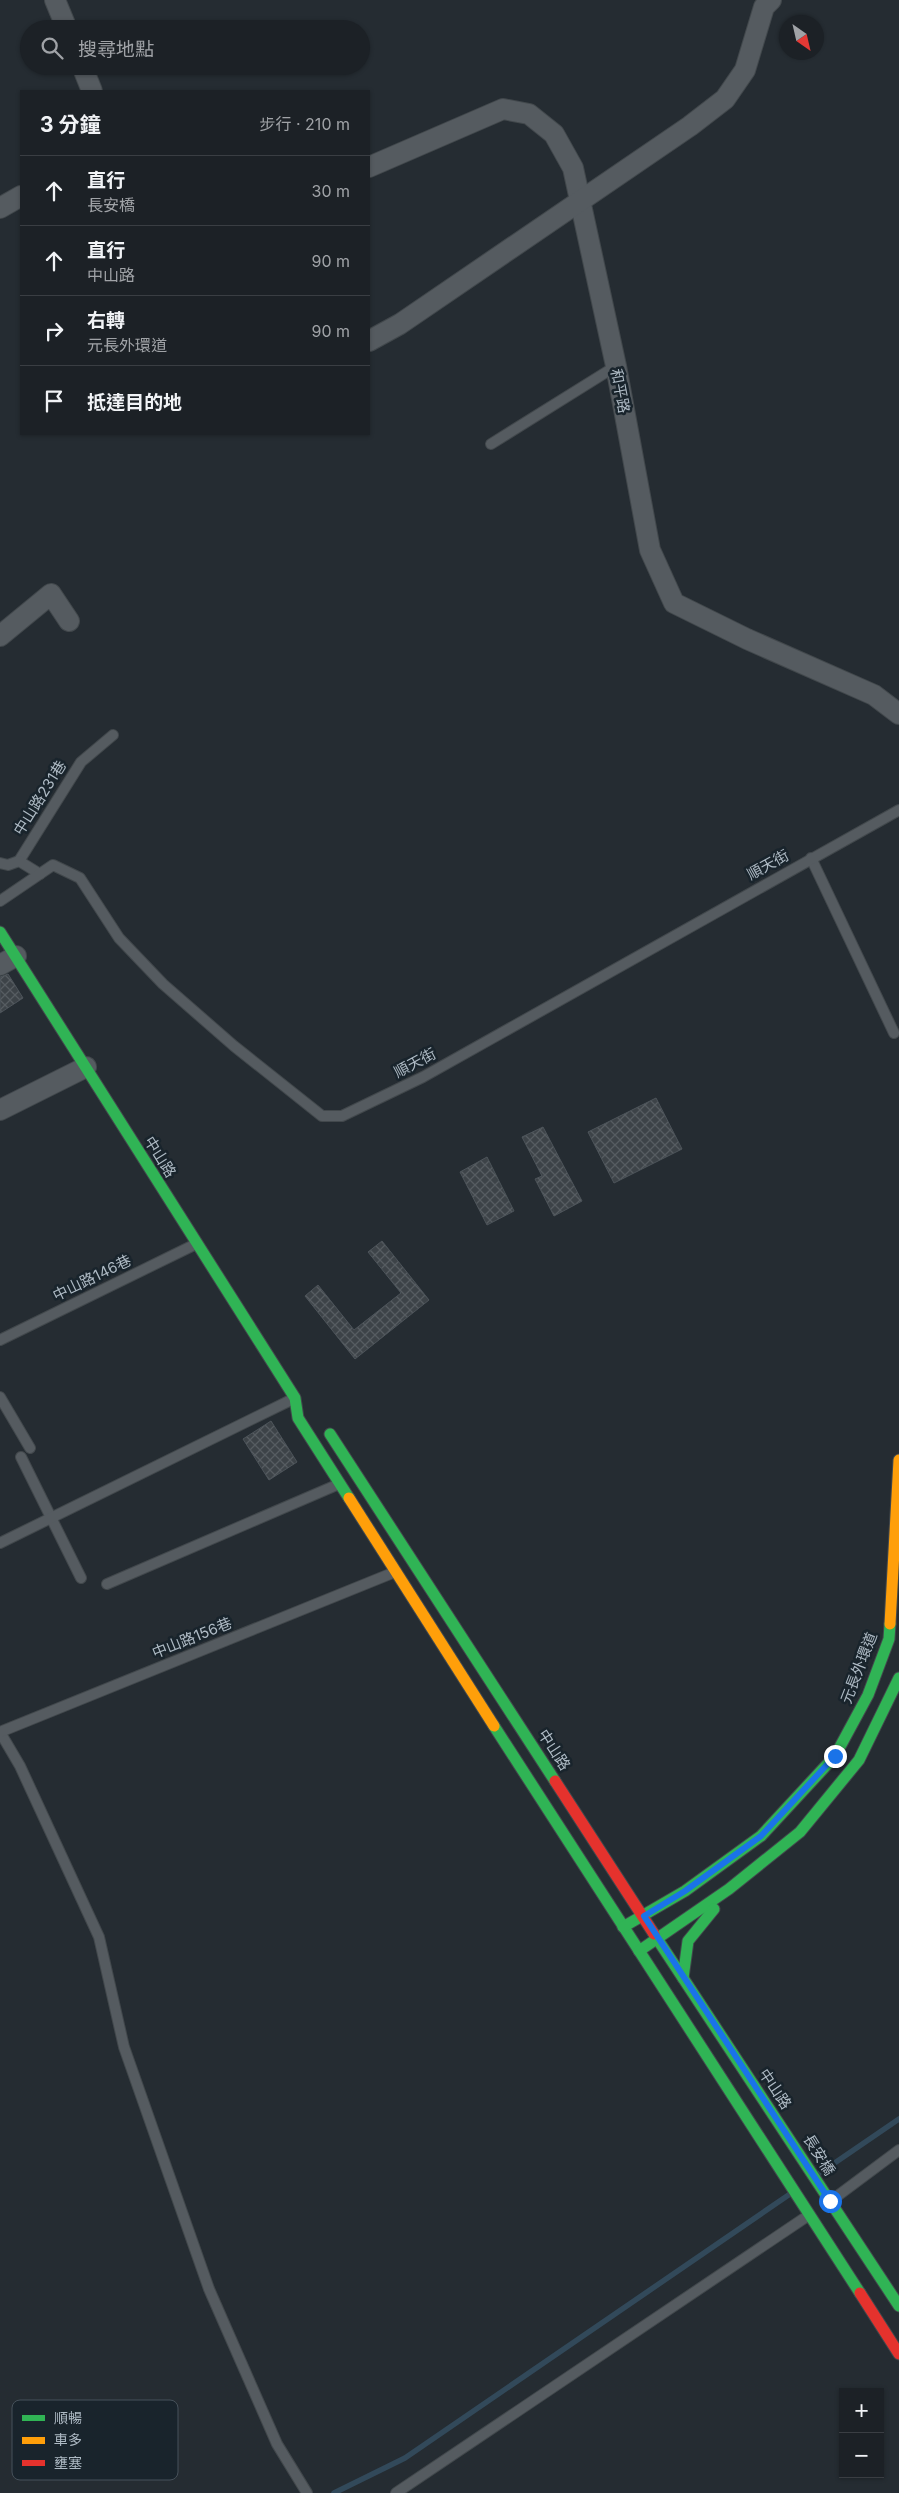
<!DOCTYPE html>
<html lang="zh-TW">
<meta charset="utf-8">
<style>
:root{--surface:#1c2126;--page:#25292e;--text:#f1f3f6;--muted:#a0a3a7;--line:#3a3e43}
body{margin:0;font-family:Inter,"Noto Sans TC",sans-serif;background:var(--page);color:var(--text)}
.controls{position:absolute;right:15px;bottom:15px;display:grid;overflow:hidden;border-radius:0px;box-shadow:0 1px 4px #0004}
.controls button{width:45px;height:45px;display:grid;place-items:center;padding:0;border:0;border-bottom:1px solid var(--line);background:var(--surface);color:var(--text);font:25px sans-serif}
.compass{position:absolute;left:779px;top:15px;width:45px;height:45px;border-radius:50%;background:var(--surface);box-shadow:0 1px 4px #0004;rotate:146deg}
.stop{position:absolute;width:15px;height:15px;margin:-11px;border:4px solid #1a73e8;border-radius:50%;background:#fff}
.stop.end{background:#1a73e8;border-color:#fff;box-shadow:0 1px 5px #0008}
.list{margin:0;padding:0;list-style:none}
h2{display:flex;justify-content:space-between;align-items:center;height:65px;margin:0;padding:0 20px;font-size:21px}
h2 small{font-size:16px;font-weight:400;color:var(--muted)}
.list li{display:grid;grid-template-columns:32px 1fr auto;gap:15px;align-items:center;box-sizing:border-box;height:70px;padding:0 20px;border-top:1px solid var(--line)}
.list b{display:block;font-size:19px;white-space:nowrap}
.list p{margin:0;font-size:16px;white-space:nowrap;color:var(--muted)}
.list em{font-size:16px;font-style:normal;color:var(--muted)}
.icon{flex:none;width:28px;height:28px;fill:none;stroke:currentColor;stroke-width:2;stroke-linecap:round;stroke-linejoin:round}
.map{position:relative;flex:none;width:899px;height:2493px;overflow:hidden}
.search{position:absolute;background:var(--surface);box-shadow:0 1px 4px #0004;left:20px;top:20px;width:350px;height:55px;display:flex;align-items:center;gap:12px;box-sizing:border-box;padding:0 18px;border-radius:28px;color:var(--muted);font-size:19px}
.panel{position:absolute;background:var(--surface);box-shadow:0 1px 4px #0004;left:20px;top:90px;width:350px;height:345px;border-radius:0px}
.map>svg:first-child{display:block}
</style>
<div class="map">
<svg width="899" height="2493" viewBox="0 0 899 2493">
<defs>
<pattern id="building-cross-hatch" width="8" height="8" patternUnits="userSpaceOnUse" patternTransform="scale(1.25)"><rect width="8" height="8" fill="#3d4348"/><path d="M0 0l8 8M0 8l8-8" fill="none" stroke="#565c61"/></pattern>
</defs>
<rect width="100%" height="100%" fill="#252c32"/>
<g fill="none" stroke-linecap="round" stroke-linejoin="round">
<g stroke="#32495a" stroke-width="5.5">
<polyline points="820,2173 899,2119"/>
<polyline points="334,2493 405,2458 790,2194"/>
</g>
</g>
<g fill="url(#building-cross-hatch)" stroke="#4d545a">
<polygon points="8,974 23,998 0,1013 0,977"/>
<polygon points="656,1098 682,1149 614,1183 588,1132"/>
<polygon points="543,1127 582,1201 554,1216 535,1179 542,1176 522,1137"/>
<polygon points="487,1157 514,1211 487,1225 460,1172"/>
<polygon points="382,1241 429,1300 355,1359 305,1296 318,1285 354,1330 401,1293 368,1252"/>
<polygon points="271,1421 297,1462 269,1480 243,1439"/>
</g>
<g fill="none" stroke-linecap="round" stroke-linejoin="round">
<defs>
<g id="lane">
<polyline points="491,444 616,366"/>
<polyline points="811,858 894,1033"/>
<polyline points="19,861 81,762 113,735"/>
<polyline points="0,863 8,865 19,861 40,874"/>
<polyline points="0,901 53,865 80,878 119,938 163,984 234,1046 322,1116 342,1116 423,1077 899,810"/>
<polyline points="0,1340 196,1244"/>
<polyline points="0,1397 30,1448"/>
<polyline points="21,1457 81,1578"/>
<polyline points="0,1543 293,1399"/>
<polyline points="107,1584 339,1484"/>
<polyline points="0,1732 20,1766 99,1937 124,2047 209,2289 277,2444 307,2493"/>
<polyline points="0,1732 395,1572"/>
<polyline points="832,2200 899,2150"/>
<polyline points="396,2493 809,2215"/>
</g>
<g id="street">
<polyline points="55,0 67,29"/>
<polyline points="82,66 92,91"/>
<polyline points="369,167 503,109 529,114 554,134 573,168 616,366 650,550 674,603 747,639 874,695 899,714"/>
<polyline points="0,208 21,196"/>
<polyline points="369,341 400,324 690,126 725,99 745,70 764,7 771,0"/>
<polyline points="0,636 51,594 69,621"/>
<polyline points="0,965 16,956"/>
<polyline points="0,1110 86,1067"/>
</g>
<g id="fast">
<polyline points="0,932 295,1398 298,1418 349,1498"/>
<polyline points="330,1434 555,1781"/>
<polyline points="494,1726 860,2293"/>
<polyline points="623,1927 685,1891 761,1836 835,1756 868,1695 889,1639 890,1624"/>
<polyline points="654,1934 899,2306"/>
<polyline points="639,1951 729,1889 800,1832 859,1760 899,1678"/>
<polyline points="683,1978 688,1941 714,1909"/>
</g>
<g id="slow">
<polyline points="349,1498 494,1726"/>
<polyline points="890,1624 899,1460"/>
</g>
<g id="jam">
<polyline points="555,1781 654,1934"/>
<polyline points="860,2293 899,2354"/>
</g>
</defs>
<use href="#lane" stroke="#42484c" stroke-width="12"/>
<use href="#street" stroke="#42484c" stroke-width="22"/>
<use href="#fast" stroke="#42484c" stroke-width="13"/>
<use href="#slow" stroke="#42484c" stroke-width="13"/>
<use href="#jam" stroke="#42484c" stroke-width="13"/>
<use href="#lane" stroke="#555b60" stroke-width="10"/>
<use href="#street" stroke="#555b60" stroke-width="20"/>
<use href="#fast" stroke="#30b455" stroke-width="11"/>
<use href="#slow" stroke="#ff9f0a" stroke-width="11"/>
<use href="#jam" stroke="#e5322d" stroke-width="11"/>
</g>
<g fill="none" stroke-linecap="round" stroke-linejoin="round">
<polyline stroke="#1a73e8" stroke-width="6" points="830,2201 644,1916 685,1891 761,1836 835,1756"/>
</g>
<g text-anchor="middle" stroke-width="5" stroke-linejoin="round" paint-order="stroke">
<g font-size="15" fill="#aebac4" stroke="#19242c">
<text transform="translate(620 391) rotate(79)" y="5">和平路</text>
<text transform="translate(40 798) rotate(-58)" y="5">中山路231巷</text>
<text transform="translate(768 865) rotate(-29)" y="5">順天街</text>
<text transform="translate(415 1063) rotate(-28)" y="5">順天街</text>
<text transform="translate(160 1157) rotate(58)" y="5">中山路</text>
<text transform="translate(92 1278) rotate(-26)" y="5">中山路146巷</text>
<text transform="translate(192 1638) rotate(-22)" y="5">中山路156巷</text>
<text transform="translate(859 1668) rotate(-69)" y="5">元長外環道</text>
<text transform="translate(554 1750) rotate(57)" y="5">中山路</text>
<text transform="translate(775 2089) rotate(56)" y="5">中山路</text>
<text transform="translate(819 2155) rotate(58)" y="5">長安橋</text>
</g>
</g>
<rect x="12" y="2400" width="166" height="80" rx="8" fill="#19242c" stroke="#46515a" stroke-width="1"/>
<rect x="22" y="2415" width="23" height="6" fill="#30b455"/>
<rect x="22" y="2437" width="23" height="7" fill="#ff9f0a"/>
<rect x="22" y="2460" width="23" height="6" fill="#e5322d"/>
<g font-size="14" fill="#aebac4">
<text x="54" y="2423">順暢</text>
<text x="54" y="2445">車多</text>
<text x="54" y="2468">壅塞</text>
</g>
</svg>
<div class="controls">
<button>+</button>
<button>−</button>
</div>
<svg class="compass" viewBox="-18 -18 36 36"><path d="M0-13l5 13h-10z" fill="#e53935"/><path d="M0 13l5-13h-10z" fill="#a0a3a7"/></svg>
<div class="stop" style="left:830px;top:2201px"></div>
<div class="stop end" style="left:835px;top:1756px"></div>
<div class="search"><svg class="icon" aria-label="search" viewBox="0 0 24 24"><circle cx="10" cy="10" r="6"/><path d="M15 15l6 6"/></svg>搜尋地點</div>
<section class="panel">
<h2>3 分鐘<small>步行 · 210 m</small></h2>
<ul class="list">
<li><svg class="icon" aria-label="ahead" viewBox="0 0 24 24"><path d="M12 20V5M6 11l6-6 6 6"/></svg><div><b>直行</b><p>長安橋</p></div><em>30 m</em></li>
<li><svg class="icon" aria-label="ahead" viewBox="0 0 24 24"><path d="M12 20V5M6 11l6-6 6 6"/></svg><div><b>直行</b><p>中山路</p></div><em>90 m</em></li>
<li><svg class="icon" aria-label="right" viewBox="0 0 24 24"><path d="M7 20v-9h11M14 6l5 5-5 5"/></svg><div><b>右轉</b><p>元長外環道</p></div><em>90 m</em></li>
<li><svg class="icon" aria-label="arrive" viewBox="0 0 24 24"><path d="M6 21V4h12l-3 4 3 4H6"/></svg><div><b>抵達目的地</b></div></li>
</ul>
</section>
</div>
